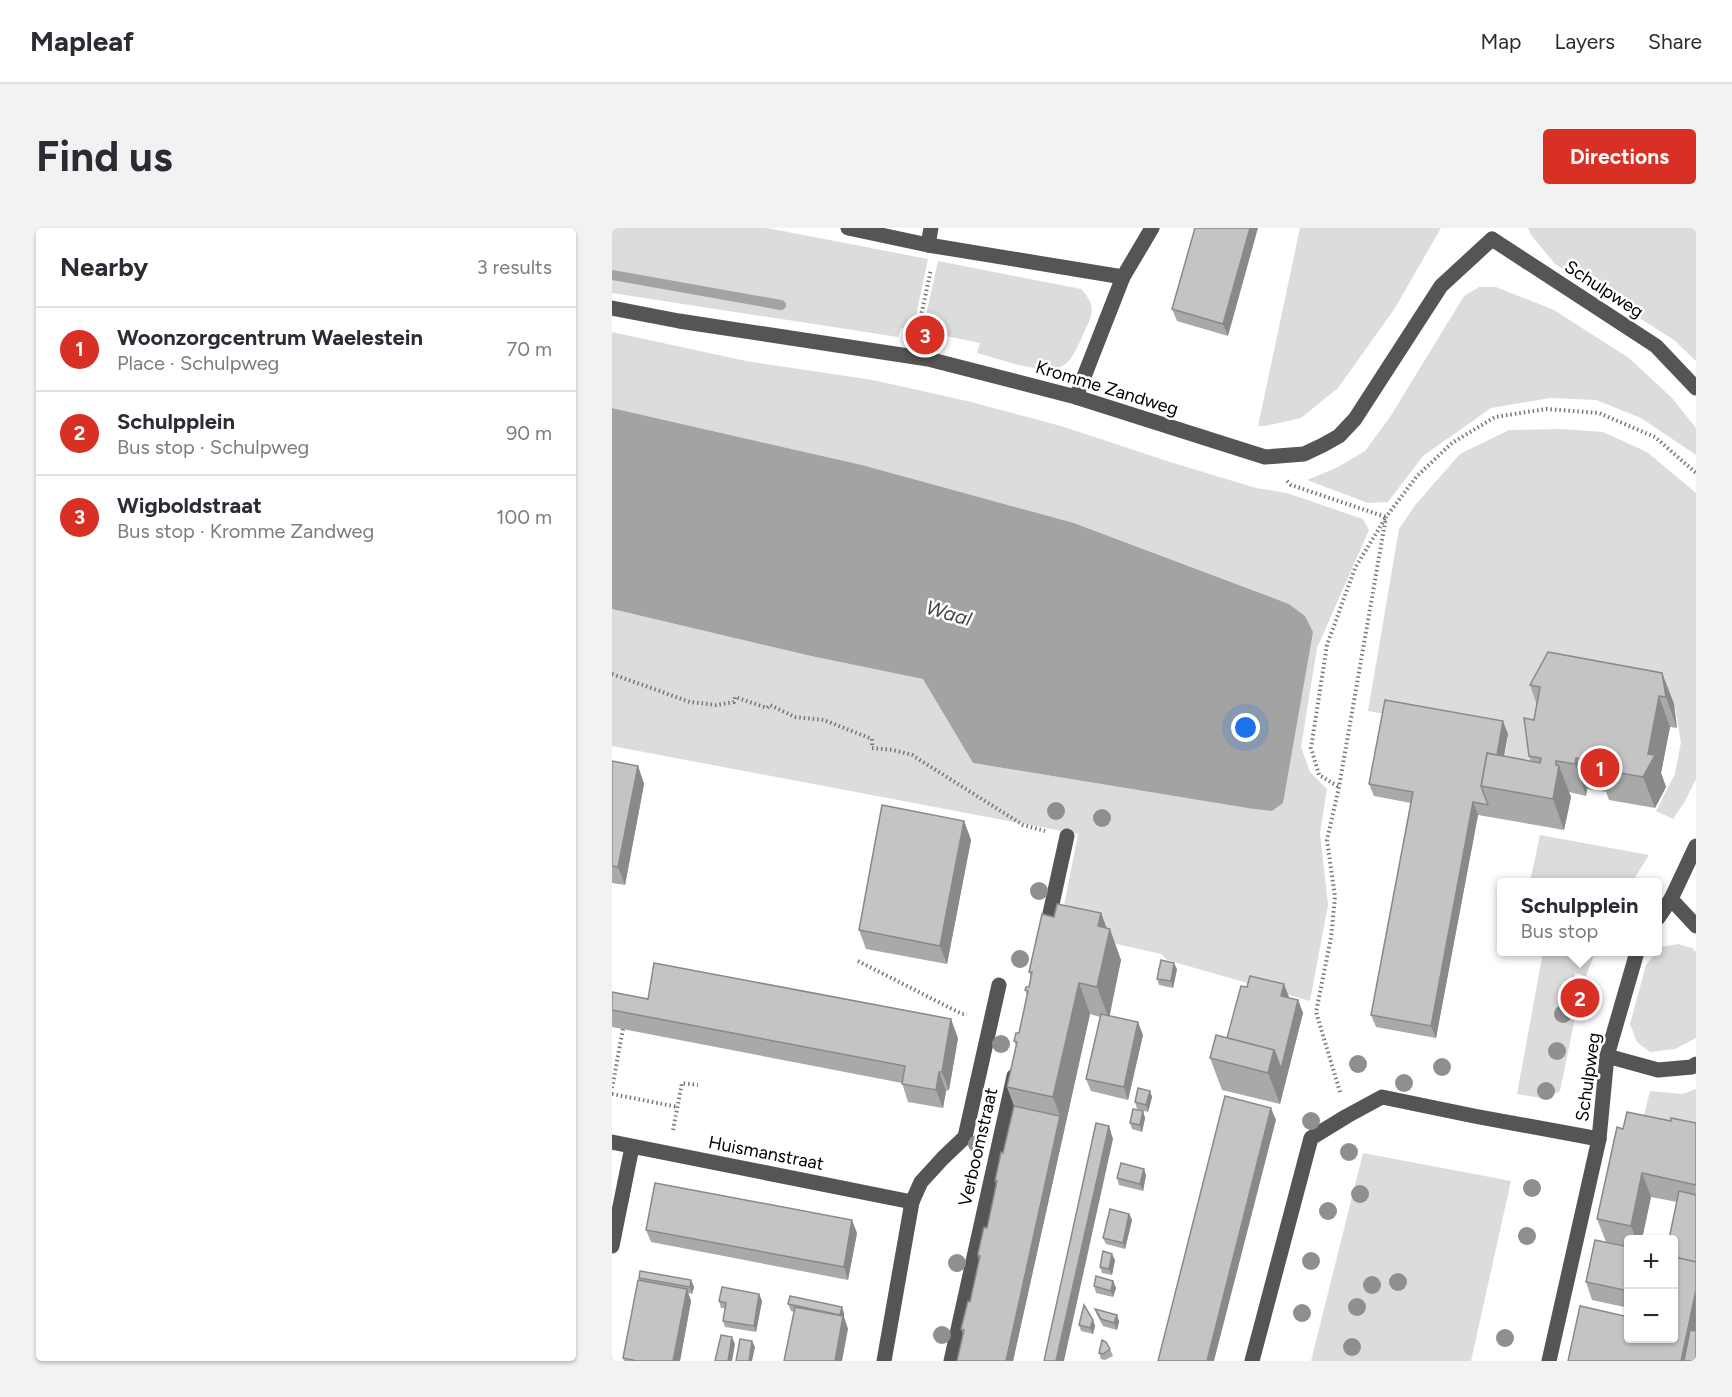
<!DOCTYPE html>
<meta charset="utf-8">
<style>
:root{--surface:#fff;--page:#f2f2f3;--text:#2b2b33;--muted:#7c7c81;--line:#e1e1e2;--accent:#d93025}
body{margin:0;font-family:Figtree,sans-serif;background:var(--page);color:var(--text)}
.controls{position:absolute;right:18px;bottom:18px;display:grid;overflow:hidden;border-radius:6px;box-shadow:0 2px 4px #0004}
.controls button{width:54px;height:54px;display:grid;place-items:center;padding:0;border:0;border-bottom:2px solid var(--line);background:var(--surface);color:var(--text);font:30px sans-serif}
.you{position:absolute;left:634px;top:500px;width:21px;height:21px;margin:-15px;border:4px solid #fff;border-radius:50%;background:#1a73e8;box-shadow:0 0 0 9px #1a73e833}
.badge{display:grid;place-items:center;width:39px;height:39px;border-radius:50%;background:var(--accent);color:#fff;font-size:20px;font-weight:700}
.pin{position:absolute;translate:-50% -50%;border:3px solid #fff;box-shadow:0 2px 6px #0006}
.popup{position:absolute;left:885px;top:650px;width:165px;height:78px;box-sizing:border-box;display:grid;place-content:center;border-radius:6px;background:var(--surface);filter:drop-shadow(0 2px 4px #0005);font-size:20px;white-space:nowrap;color:var(--muted)}
.popup b{font-size:22px;color:var(--text)}
.popup::after{content:'';position:absolute;left:50%;top:100%;margin-left:-12px;border:12px solid transparent;border-top-color:var(--surface)}
.list{margin:0;padding:0;list-style:none}
h2{display:flex;justify-content:space-between;align-items:center;height:78px;margin:0;padding:0 24px;font-size:26px}
h2 small{font-size:20px;font-weight:400;color:var(--muted)}
.list li{display:grid;grid-template-columns:39px 1fr auto;gap:18px;align-items:center;box-sizing:border-box;height:84px;padding:0 24px;border-top:2px solid var(--line)}
.list b{display:block;font-size:22px;white-space:nowrap}
.list p{margin:0;font-size:20px;white-space:nowrap;color:var(--muted)}
.list em{font-size:20px;font-style:normal;color:var(--muted)}
.map{position:relative;flex:none;width:1084px;height:1133px;overflow:hidden;border-radius:6px}
header{display:flex;align-items:center;gap:36px;box-sizing:border-box;height:84px;padding:0 30px;background:var(--surface);border-bottom:2px solid var(--line)}
header strong{font-size:28px}
nav{display:flex;gap:33px;margin-inline-start:auto;font-size:21px}
.intro{display:flex;align-items:center;justify-content:space-between;box-sizing:border-box;height:144px;padding:0 36px}
h1{margin:0;font-size:42px}
.button{padding:15px 27px;border-radius:6px;background:var(--accent);color:#fff;font-size:21px;font-weight:700}
main{display:flex;gap:36px;padding:0 36px}
aside{flex:1;background:var(--surface);border-radius:6px;box-shadow:0 2px 4px #0004}
.map>svg:first-child{display:block}
</style>
<header>
<strong>Mapleaf</strong>
<nav><a>Map</a><a>Layers</a><a>Share</a></nav>
</header>
<div class="intro"><h1>Find us</h1><a class="button">Directions</a></div>
<main>
<aside>
<h2>Nearby<small>3 results</small></h2>
<ul class="list">
<li><span class="badge">1</span><div><b>Woonzorgcentrum Waelestein</b><p>Place · Schulpweg</p></div><em>70 m</em></li>
<li><span class="badge">2</span><div><b>Schulpplein</b><p>Bus stop · Schulpweg</p></div><em>90 m</em></li>
<li><span class="badge">3</span><div><b>Wigboldstraat</b><p>Bus stop · Kromme Zandweg</p></div><em>100 m</em></li>
</ul>
</aside>
<div class="map">
<svg width="1084" height="1133" viewBox="0 0 1084 1133">
<rect width="100%" height="100%" fill="#fff"/>
<g fill="#dcdcdc">
<polygon points="0,0 155,0 316,31 301,102 289,100 286,109 0,65"/>
<polygon points="688,0 829,0 783,80 726,160 689,190 653,198 646,198"/>
<polygon points="916,0 1084,0 1084,133 1062,112 943,36 919,7"/>
<path d="M 326,33 L 469,61 C 481,74 483,82 475,98 C 469,110 464,126 455,135 C 437,151 386,130 365,125 L 368,115 L 330,107 L 333,95 L 313,92 Z"/>
<polygon points="867,59 884,59 942,82 1017,130 1060,170 1084,200 1084,227 1029,190 984,172 938,170 879,180 811,228 776,274 756,275 695,252 724,240 753,223 778,189 852,68"/>
<polygon points="0,104 134,133 261,152 355,173 449,198 558,234 644,260 675,265 751,291 757,302 705,420 689,519 698,544 715,561 708,605 716,677 698,773 555,732 549,726 447,703 466,606 0,518 0,381 199,428 312,451 361,535 635,580 693,388 677,376 462,295 250,237 0,180"/>
<polygon points="949,201 991,204 1035,224 1084,265 1084,551 1072,575 1061,591 1044,583 1063,546 1069,514 1063,478 949,456 923,530 888,556 896,509 756,483 787,301 804,276 848,226 897,202"/>
<polygon points="928,607 1037,627 1020,654 918,654"/>
<polygon points="1066,716 1080,720 1084,724 1084,810 1063,821 1038,824 1025,814 1018,796 1034,737 1049,719"/>
<polygon points="931,724 983,724 974,748 963,745 953,782 964,785 948,863 935,871 905,866"/>
<polygon points="1084,861 1084,915 1028,903 1038,863 1070,866"/>
<polygon points="751,925 899,953 859,1133 699,1133"/>
</g>
<polygon fill="#a3a3a3" points="0,180 250,237 462,295 677,376 693,388 701,404 671,575 660,583 635,580 361,535 311,451 199,428 0,381"/>
<g fill="none" stroke-linecap="round" stroke-linejoin="round">
<polyline stroke="#a3a3a3" stroke-width="10" points="0,47 169,77"/>
<g stroke="#777" stroke-width="4" stroke-dasharray="1.5 3" stroke-linecap="butt">
<polyline points="305,107 319,41"/>
<polyline points="675,253 679,257 774,289 743,340 715,417 699,520 707,547 727,559"/>
<polyline points="0,446 78,474 104,477 122,474 123,469 155,480 158,477 183,489 212,492 260,511 260,520 281,522 300,527 411,597 433,603"/>
<polyline points="246,733 350,786 355,786"/>
<polyline points="0,860 11,801"/>
<polyline points="728,864 704,784 719,710 723,669 715,612 727,559 774,289 805,248 840,215 883,189 934,181 987,185 1043,209 1084,245"/>
<polyline points="0,866 66,879"/>
<polyline points="61,902 70,855 86,857"/>
</g>
<g stroke="#555" stroke-width="15">
<polyline points="236,0 316,17 511,49"/>
<polyline points="880,11 1044,118 1084,160"/>
<polyline points="316,17 319,0"/>
<polyline points="0,80 67,93 316,131 464,169 653,229 692,226 711,217 727,208 743,191 829,58 880,11"/>
<polyline points="464,169 511,49 540,0"/>
<polyline points="1059,671 1084,698"/>
<polyline points="1046,690 1059,671 1084,618"/>
<polyline points="433,708 455,608"/>
<polyline points="995,828 1046,842 1080,839 1084,836"/>
<polyline points="0,914 300,974"/>
<polyline points="0,1018 20,919"/>
<polyline points="272,1133 300,974 309,954 331,930 353,909 387,757"/>
<polyline points="339,1133 402,848"/>
<polyline points="640,1133 699,910 735,888 770,869 862,888 987,911"/>
<polyline points="937,1133 987,911 995,828 1025,724"/>
</g>
</g>
<g fill="#8f8f8f">
<circle cx="444" cy="583" r="9"/>
<circle cx="490" cy="590" r="9"/>
<circle cx="427" cy="663" r="9"/>
<circle cx="408" cy="731" r="9"/>
<circle cx="951" cy="786" r="9"/>
<circle cx="389" cy="816" r="9"/>
<circle cx="945" cy="823" r="9"/>
<circle cx="746" cy="836" r="9"/>
<circle cx="830" cy="839" r="9"/>
<circle cx="792" cy="855" r="9"/>
<circle cx="934" cy="863" r="9"/>
<circle cx="699" cy="893" r="9"/>
<circle cx="365" cy="916" r="9"/>
<circle cx="737" cy="924" r="9"/>
<circle cx="920" cy="960" r="9"/>
<circle cx="748" cy="966" r="9"/>
<circle cx="716" cy="983" r="9"/>
<circle cx="915" cy="1008" r="9"/>
<circle cx="699" cy="1033" r="9"/>
<circle cx="345" cy="1035" r="9"/>
<circle cx="786" cy="1054" r="9"/>
<circle cx="760" cy="1057" r="9"/>
<circle cx="745" cy="1079" r="9"/>
<circle cx="690" cy="1085" r="9"/>
<circle cx="330" cy="1107" r="9"/>
<circle cx="893" cy="1110" r="9"/>
<circle cx="740" cy="1119" r="9"/>
</g>
<g fill="#a9a9a9">
<polygon points="583,0 616,108 565,93 560,81"/>
<polygon points="1050,445 1062,476 1065,500 1058,499 1049,545 1054,559 1043,580 997,572 994,564 975,561 974,568 957,564 959,569 952,602 866,587 824,810 764,799 759,787 799,575 762,568 757,556 896,506 892,528 919,533 917,528 925,477 918,457"/>
<polygon points="0,533 26,538 32,556 13,657 0,655"/>
<polygon points="352,593 359,612 335,736 254,721 247,702"/>
<polygon points="489,685 494,700 509,732 497,788 531,807 516,872 479,863 474,851 488,789 478,786 401,1133 351,1106 349,1101 358,1074 367,1032 366,1028 375,1000 384,957 383,953 391,925 402,878 395,859 404,817 402,813 407,805 415,767 413,762 417,759 419,748 417,744 442,689"/>
<polygon points="565,741 561,760 547,757 545,751"/>
<polygon points="0,764 36,771 346,810 337,862 334,863 331,880 296,874 290,855 0,799"/>
<polygon points="677,769 676,770 686,772 691,785 668,876 610,862 598,830 615,810"/>
<polygon points="538,863 540,869 536,884 525,881 523,874"/>
<polygon points="531,883 533,890 530,904 520,901 518,895"/>
<polygon points="1059,893 1084,895 1084,1133 1062,1110 1065,974 1039,969 1030,1011 1017,1011 1017,1080 980,1072 974,1054 994,1014 985,991 1011,901"/>
<polygon points="534,947 531,963 507,957 505,950"/>
<polygon points="517,986 520,992 513,1021 494,1016 491,1010"/>
<polygon points="34,1002 245,1005 236,1052 39,1014"/>
<polygon points="503,1032 500,1047 490,1045 488,1039"/>
<polygon points="27,1050 79,1052 82,1059 80,1066 76,1065 79,1073 68,1133 12,1133 11,1130 27,1052"/>
<polygon points="501,1053 504,1060 501,1069 484,1065 482,1058"/>
<polygon points="147,1066 150,1073 144,1104 113,1099 111,1093 113,1080 109,1080 107,1073"/>
<polygon points="176,1076 232,1085 232,1089 236,1101 179,1083"/>
<polygon points="483,1081 505,1087 507,1094 505,1102 491,1098 485,1087"/>
<polygon points="481,1092 483,1098 481,1106 469,1103 467,1097"/>
<polygon points="498,1121 501,1128 493,1132 489,1131 487,1125"/>
</g>
<g fill="#898989">
<polygon points="638,0 646,0 616,108 611,96"/>
<polygon points="1050,445 1062,476 1065,500 1054,469"/>
<polygon points="1047,468 1058,499 1049,545 1054,559 1043,580 1031,549"/>
<polygon points="891,493 896,506 886,561 879,560"/>
<polygon points="964,530 975,561 974,568 963,536"/>
<polygon points="944,533 947,540 947,538 959,569 952,602 941,571"/>
<polygon points="26,538 32,556 13,657 6,639"/>
<polygon points="861,574 866,587 824,810 819,798"/>
<polygon points="352,593 359,612 335,736 328,718"/>
<polygon points="489,685 497,706 498,701 509,732 497,791 485,759 486,698"/>
<polygon points="562,735 565,741 561,760 559,753"/>
<polygon points="467,755 478,786 401,1133 394,1133 448,888 441,869"/>
<polygon points="672,756 677,769 674,781 669,768"/>
<polygon points="686,772 691,785 668,876 656,845 662,822"/>
<polygon points="339,791 346,810 337,862 330,844"/>
<polygon points="526,794 531,807 516,872 512,859"/>
<polygon points="327,844 334,863 331,880 324,862"/>
<polygon points="538,863 540,869 536,884 534,877"/>
<polygon points="659,880 664,892 602,1133 595,1133"/>
<polygon points="531,883 533,890 530,904 528,897"/>
<polygon points="497,898 501,911 452,1133 444,1133"/>
<polygon points="532,941 534,947 531,963 528,956"/>
<polygon points="1030,945 1039,969 1030,1011 1024,1011 1019,998"/>
<polygon points="517,986 520,992 513,1021 511,1015"/>
<polygon points="240,992 245,1005 236,1052 232,1039"/>
<polygon points="500,1026 503,1032 500,1047 497,1041"/>
<polygon points="79,1052 82,1059 80,1066 78,1059"/>
<polygon points="501,1053 504,1060 501,1069 499,1063"/>
<polygon points="75,1061 79,1073 68,1133 61,1133"/>
<polygon points="1084,1062 1084,1112 1079,1133 1069,1133"/>
<polygon points="147,1066 150,1073 144,1104 142,1098"/>
<polygon points="230,1079 232,1085 232,1089 236,1101 230,1133 223,1133 230,1092 228,1087"/>
<polygon points="505,1087 507,1094 505,1102 502,1095"/>
<polygon points="481,1092 483,1098 481,1106 478,1100"/>
<polygon points="120,1109 123,1116 120,1133 116,1133"/>
<polygon points="140,1113 143,1119 140,1133 137,1133"/>
</g>
<g fill="#c4c4c4" stroke="#898989" stroke-width="1.5">
<polygon points="583,0 638,0 611,96 560,81"/>
<polygon points="936,424 1050,445 1054,469 1047,468 1036,526 1043,527 1031,549 985,541 986,533 964,530 963,536 944,533 944,537 947,538 941,571 869,558 875,525 928,535 929,530 917,528 912,490 922,492 928,459 918,457"/>
<polygon points="773,472 891,493 885,527 875,525 869,558 876,577 861,574 819,798 759,787 801,564 757,556"/>
<polygon points="0,533 26,538 6,639 0,638"/>
<polygon points="270,577 352,593 328,718 247,702"/>
<polygon points="445,676 489,685 486,698 498,701 485,759 467,755 441,869 395,859 405,814 402,813 404,805 407,805 416,763 413,762 414,759 417,759 420,744 417,744 430,686 442,689"/>
<polygon points="549,732 562,735 559,753 545,751"/>
<polygon points="42,735 339,791 330,844 327,844 324,862 290,856 293,838 0,782 0,764 36,771"/>
<polygon points="638,748 672,756 669,768 686,772 669,841 662,822 615,810 629,758 635,759"/>
<polygon points="489,786 526,794 512,859 474,851"/>
<polygon points="604,807 662,822 656,845 598,830"/>
<polygon points="526,860 538,863 534,877 523,874"/>
<polygon points="613,868 659,880 595,1133 546,1133"/>
<polygon points="402,878 448,888 394,1133 345,1133 352,1102 349,1101 356,1073 358,1074 368,1028 366,1028 366,1025 372,999 375,1000 385,953 383,953 389,924 391,925"/>
<polygon points="521,881 531,883 528,897 518,895"/>
<polygon points="1015,884 1059,893 1059,890 1084,895 1084,957 1030,945 1019,998 985,991 1005,899 1011,901"/>
<polygon points="484,895 497,898 444,1133 432,1133"/>
<polygon points="509,935 532,941 528,956 505,950"/>
<polygon points="43,955 240,992 232,1039 34,1002"/>
<polygon points="1067,963 1084,967 1084,1034 1062,1029 1062,1011 1057,1011"/>
<polygon points="498,981 517,986 511,1015 491,1010"/>
<polygon points="983,1012 1017,1019 1017,1063 974,1054"/>
<polygon points="491,1023 500,1026 497,1041 488,1039"/>
<polygon points="1062,1029 1084,1034 1084,1062 1069,1133 956,1133 968,1078 1017,1089 1017,1110 1062,1110"/>
<polygon points="28,1043 79,1052 78,1059 27,1050"/>
<polygon points="484,1048 501,1053 499,1063 482,1058"/>
<polygon points="26,1052 75,1061 61,1133 25,1133 11,1130"/>
<polygon points="110,1059 147,1066 142,1098 111,1093 114,1075 107,1073"/>
<polygon points="178,1068 230,1079 228,1087 176,1076"/>
<polygon points="472,1077 481,1092 478,1100 467,1097"/>
<polygon points="183,1079 231,1088 223,1133 172,1133"/>
<polygon points="483,1081 505,1087 502,1095 489,1091"/>
<polygon points="1078,1102 1084,1103 1084,1133 1072,1133"/>
<polygon points="109,1107 120,1109 116,1133 103,1133"/>
<polygon points="128,1111 140,1113 137,1133 124,1133"/>
<polygon points="490,1112 494,1114 498,1121 491,1126 487,1125"/>
</g>
<g text-anchor="middle" stroke-width="5" stroke-linejoin="round" paint-order="stroke">
<g font-size="18" fill="#000" stroke="#fff">
<text transform="translate(992 61) rotate(33)" y="6">Schulpweg</text>
<text transform="translate(495 160) rotate(17)" y="6">Kromme Zandweg</text>
<text transform="translate(976 849) rotate(-82)" y="6">Schulpweg</text>
<text transform="translate(366 919) rotate(-77)" y="6">Verboomstraat</text>
<text transform="translate(154 925) rotate(11)" y="6">Huismanstraat</text>
</g>
<g font-size="20" font-style="italic" fill="#444" stroke="#fff">
<text transform="translate(337 385) rotate(16)" y="7">Waal</text>
</g>
</g>
</svg>
<div class="controls">
<button>+</button>
<button>−</button>
</div>
<div class="you"></div>
<div class="pin badge" style="left:988px;top:540px">1</div>
<div class="pin badge" style="left:968px;top:770px">2</div>
<div class="popup"><b>Schulpplein</b>Bus stop</div>
<div class="pin badge" style="left:313px;top:107px">3</div>
</div>
</main>
